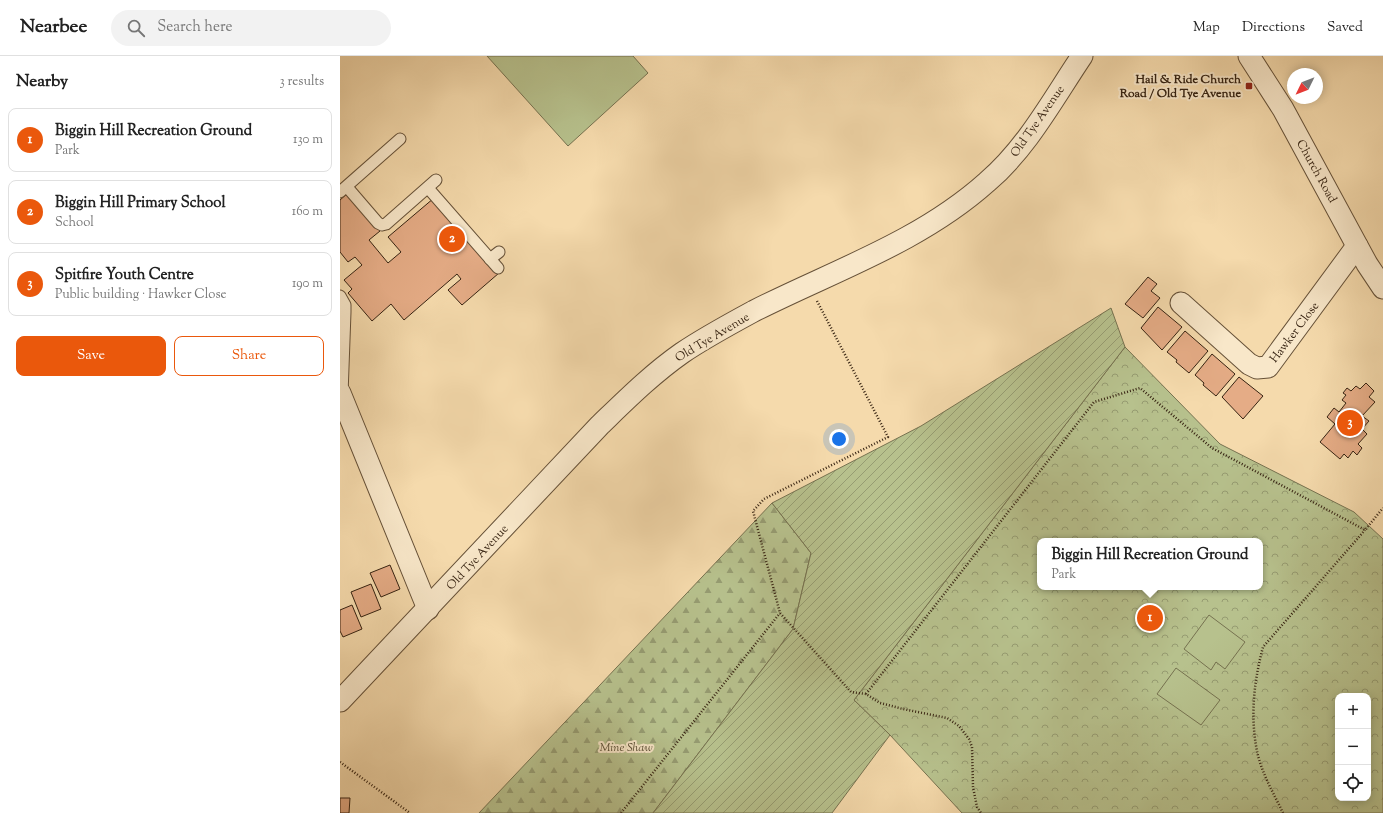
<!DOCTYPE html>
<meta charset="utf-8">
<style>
:root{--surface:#fff;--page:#f2f2f2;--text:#222;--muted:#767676;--line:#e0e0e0;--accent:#ea580c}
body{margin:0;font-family:"Sorts Mill Goudy",serif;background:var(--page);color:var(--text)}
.controls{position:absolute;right:12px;bottom:12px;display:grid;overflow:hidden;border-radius:8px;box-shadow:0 2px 10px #0003}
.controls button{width:36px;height:36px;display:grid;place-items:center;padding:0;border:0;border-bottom:1px solid var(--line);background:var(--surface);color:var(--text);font:20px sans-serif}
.compass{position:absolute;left:947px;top:12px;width:36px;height:36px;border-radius:50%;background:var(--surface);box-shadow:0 2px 10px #0003;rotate:227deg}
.you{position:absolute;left:499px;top:383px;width:14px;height:14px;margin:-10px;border:3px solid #fff;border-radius:50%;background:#1a73e8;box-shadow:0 0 0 6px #1a73e833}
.badge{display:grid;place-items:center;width:26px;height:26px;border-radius:50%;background:var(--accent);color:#fff;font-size:13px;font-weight:700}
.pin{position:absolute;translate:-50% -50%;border:2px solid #fff;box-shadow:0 1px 4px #0006}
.popup{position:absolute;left:697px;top:482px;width:226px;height:52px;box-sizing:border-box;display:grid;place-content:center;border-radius:8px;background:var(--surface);filter:drop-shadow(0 1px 3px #0005);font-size:13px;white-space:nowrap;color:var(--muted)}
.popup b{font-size:15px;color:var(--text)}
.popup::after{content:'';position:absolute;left:50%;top:100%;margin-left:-8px;border:8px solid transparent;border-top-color:var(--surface)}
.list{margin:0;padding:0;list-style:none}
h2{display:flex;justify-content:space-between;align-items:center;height:52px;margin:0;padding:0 16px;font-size:17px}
h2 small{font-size:13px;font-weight:400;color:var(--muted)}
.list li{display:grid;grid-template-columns:26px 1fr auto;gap:12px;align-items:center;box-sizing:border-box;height:64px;margin:0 8px 8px;padding:0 8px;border:1px solid var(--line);border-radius:8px}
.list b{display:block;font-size:15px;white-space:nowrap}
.list p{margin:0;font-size:13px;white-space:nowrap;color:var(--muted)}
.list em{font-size:13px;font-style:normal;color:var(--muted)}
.actions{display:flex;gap:8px;padding:12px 16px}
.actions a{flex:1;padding:9px 0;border:1px solid var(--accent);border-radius:8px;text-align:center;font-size:14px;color:var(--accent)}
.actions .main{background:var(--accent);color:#fff}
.icon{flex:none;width:22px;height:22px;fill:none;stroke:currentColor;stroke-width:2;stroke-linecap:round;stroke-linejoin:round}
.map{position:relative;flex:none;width:1043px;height:757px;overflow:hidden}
header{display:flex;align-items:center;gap:24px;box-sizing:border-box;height:56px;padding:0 20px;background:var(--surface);border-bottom:1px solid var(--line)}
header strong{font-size:19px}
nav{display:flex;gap:22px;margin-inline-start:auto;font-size:14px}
.search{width:280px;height:36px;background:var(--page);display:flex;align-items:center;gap:10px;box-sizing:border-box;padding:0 14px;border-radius:22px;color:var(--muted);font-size:15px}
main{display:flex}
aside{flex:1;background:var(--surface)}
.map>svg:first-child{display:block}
</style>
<header>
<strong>Nearbee</strong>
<div class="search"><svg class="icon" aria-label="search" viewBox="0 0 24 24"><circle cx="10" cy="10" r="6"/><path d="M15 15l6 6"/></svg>Search here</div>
<nav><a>Map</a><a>Directions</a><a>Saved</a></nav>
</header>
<main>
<aside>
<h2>Nearby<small>3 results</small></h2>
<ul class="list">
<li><span class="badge">1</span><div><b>Biggin Hill Recreation Ground</b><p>Park</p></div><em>130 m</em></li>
<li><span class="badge">2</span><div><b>Biggin Hill Primary School</b><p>School</p></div><em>160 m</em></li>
<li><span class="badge">3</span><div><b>Spitfire Youth Centre</b><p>Public building · Hawker Close</p></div><em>190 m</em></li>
</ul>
<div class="actions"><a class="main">Save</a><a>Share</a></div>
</aside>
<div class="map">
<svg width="1043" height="757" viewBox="0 0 1043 757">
<defs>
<pattern id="forest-firs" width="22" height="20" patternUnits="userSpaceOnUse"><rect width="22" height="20" fill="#b7c18d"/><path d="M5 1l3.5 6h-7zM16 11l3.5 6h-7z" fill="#969c72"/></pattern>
<pattern id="park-crowns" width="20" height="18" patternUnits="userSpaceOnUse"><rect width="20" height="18" fill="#b7c18d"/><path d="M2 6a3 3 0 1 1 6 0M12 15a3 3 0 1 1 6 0" fill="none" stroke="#969c72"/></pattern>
<pattern id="garden-furrows" width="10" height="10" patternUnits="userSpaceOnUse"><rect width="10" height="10" fill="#b7c18d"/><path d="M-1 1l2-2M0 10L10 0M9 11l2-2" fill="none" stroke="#969c72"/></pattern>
</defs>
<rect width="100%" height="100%" fill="#f5daac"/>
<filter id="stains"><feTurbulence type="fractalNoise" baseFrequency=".005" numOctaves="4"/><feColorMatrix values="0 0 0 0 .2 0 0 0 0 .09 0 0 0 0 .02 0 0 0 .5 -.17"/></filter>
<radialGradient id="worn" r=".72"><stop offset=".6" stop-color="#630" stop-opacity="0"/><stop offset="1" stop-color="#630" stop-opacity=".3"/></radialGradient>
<polygon fill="url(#forest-firs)" stroke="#767250" points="432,447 471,497 453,573 313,757 139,757"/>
<path fill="url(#park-crowns)" stroke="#767250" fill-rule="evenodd" d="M 785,291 L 880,388 L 1014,456 L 1043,483 L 1043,757 L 622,757 L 550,679 L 514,644 ZM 700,485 L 920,485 L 920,531 L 700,531 ZM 998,640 L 1028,640 L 1028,742 L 998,742 Z"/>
<polygon fill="url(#garden-furrows)" stroke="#767250" points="771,252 785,291 514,644 550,679 492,757 313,757 453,573 471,497 432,447 581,370"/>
<g fill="#b7c18d" stroke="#767250">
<polygon points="147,0 293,0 308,17 228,90"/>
<polygon points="869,559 905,586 885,613 876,606 871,614 844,593"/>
<polygon points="836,612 880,644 861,669 817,638"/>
</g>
<g fill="#e5ac86" stroke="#362312">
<polygon points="8,137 40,175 29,184 48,207 61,196 48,181 94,142 159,217 122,249 108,234 121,223 117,218 64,264 51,248 32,265 8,237 12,233 4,224 22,209 15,201 8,206 0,196 0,144"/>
<polygon points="808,221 817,228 811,235 820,242 803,262 785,248"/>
<polygon points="818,251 842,271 822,294 801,272"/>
<polygon points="845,275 868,295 849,317 836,306 837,304 827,296"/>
<polygon points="872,298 895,318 876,340 863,329 864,327 855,319"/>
<polygon points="899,321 923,340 903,363 882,341"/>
<polygon points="1026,327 1034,335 1029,341 1035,346 1022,360 1029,365 1022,373 1027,378 1018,388 1022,392 1017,399 1013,395 1008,402 1004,398 1000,403 980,386 995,368 987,361 994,352 999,356 1006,347 1002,344 1006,339 1003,337 1007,332 1011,335 1016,330 1020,333"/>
<polygon points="50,509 60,533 41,541 30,517"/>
<polygon points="31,528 41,553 21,561 11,536"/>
<polygon points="12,549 22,573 3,581 0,575 0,554"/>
<polygon points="0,742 10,742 9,757 0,757"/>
</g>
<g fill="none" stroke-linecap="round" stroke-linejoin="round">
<defs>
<g id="lane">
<polyline points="7,131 38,167 42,169 46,168 96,124"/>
<polyline points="88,132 158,212"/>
<polyline points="0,136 60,83"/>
<polyline points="150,203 159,196"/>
<polyline points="0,240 5,249 5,256 2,339"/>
</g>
<g id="street">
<polyline points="909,0 943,53 1027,208 1043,232"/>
<polyline points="841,247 909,308 917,312 928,311 1017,190"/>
<polyline points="0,337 88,553"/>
<path d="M 0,645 L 260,369 C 286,344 312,318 342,297 C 364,282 390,268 414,255 C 493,215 580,186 647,126 C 687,92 713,43 742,0"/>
</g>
</defs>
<use href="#lane" stroke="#665138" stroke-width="13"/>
<use href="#street" stroke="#665138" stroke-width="23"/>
<g stroke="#362312" stroke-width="2.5" stroke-dasharray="1 2" stroke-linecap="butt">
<polyline points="477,245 548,381 424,443 413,455 440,557 511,636 526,638 540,647 563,653 607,662 619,670 629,683 632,691 633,731 637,751 641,757"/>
<polyline points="526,638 754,346 800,332 872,392 1025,474 1043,452"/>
<polyline points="0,706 70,757"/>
<polyline points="281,757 440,557"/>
<path d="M 943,757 C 934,738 921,716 917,695 C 910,660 914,625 923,591 L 1025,474"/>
</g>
<use href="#lane" stroke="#f8e7c9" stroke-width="11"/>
<use href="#street" stroke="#f8e7c9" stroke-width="21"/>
</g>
<rect fill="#8f2418" stroke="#f8e7c9" stroke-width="1.5" x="905" y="26" width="8" height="8" rx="2"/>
<g text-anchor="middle" stroke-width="4" stroke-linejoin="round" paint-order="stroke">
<g font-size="12" font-weight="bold" fill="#362312" stroke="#f8e7c9" text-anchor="end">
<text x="901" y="27">Hail &amp; Ride Church<tspan x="901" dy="14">Road / Old Tye Avenue</tspan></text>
</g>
<g font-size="12" fill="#362312" stroke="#f8e7c9">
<text transform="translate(697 65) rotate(-55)" y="4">Old Tye Avenue</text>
<text transform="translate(977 115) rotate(61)" y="4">Church Road</text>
<text transform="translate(954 276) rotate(-53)" y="4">Hawker Close</text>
<text transform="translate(372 281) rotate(-31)" y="4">Old Tye Avenue</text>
<text transform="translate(137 501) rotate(-47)" y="4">Old Tye Avenue</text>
</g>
<g font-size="12" font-style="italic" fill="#564a31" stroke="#f8e7c9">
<text x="286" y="695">Mine Shaw</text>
</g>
</g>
<rect width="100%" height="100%" filter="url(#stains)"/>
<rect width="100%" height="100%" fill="url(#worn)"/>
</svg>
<div class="controls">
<button>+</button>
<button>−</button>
<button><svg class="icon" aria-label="locate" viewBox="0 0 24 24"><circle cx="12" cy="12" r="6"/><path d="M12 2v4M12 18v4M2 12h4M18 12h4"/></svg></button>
</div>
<svg class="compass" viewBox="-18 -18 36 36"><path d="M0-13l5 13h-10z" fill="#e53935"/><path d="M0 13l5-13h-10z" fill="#767676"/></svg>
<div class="you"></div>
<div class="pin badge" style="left:810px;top:562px">1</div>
<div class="popup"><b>Biggin Hill Recreation Ground</b>Park</div>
<div class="pin badge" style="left:112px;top:183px">2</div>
<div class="pin badge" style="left:1010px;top:367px">3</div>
</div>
</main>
